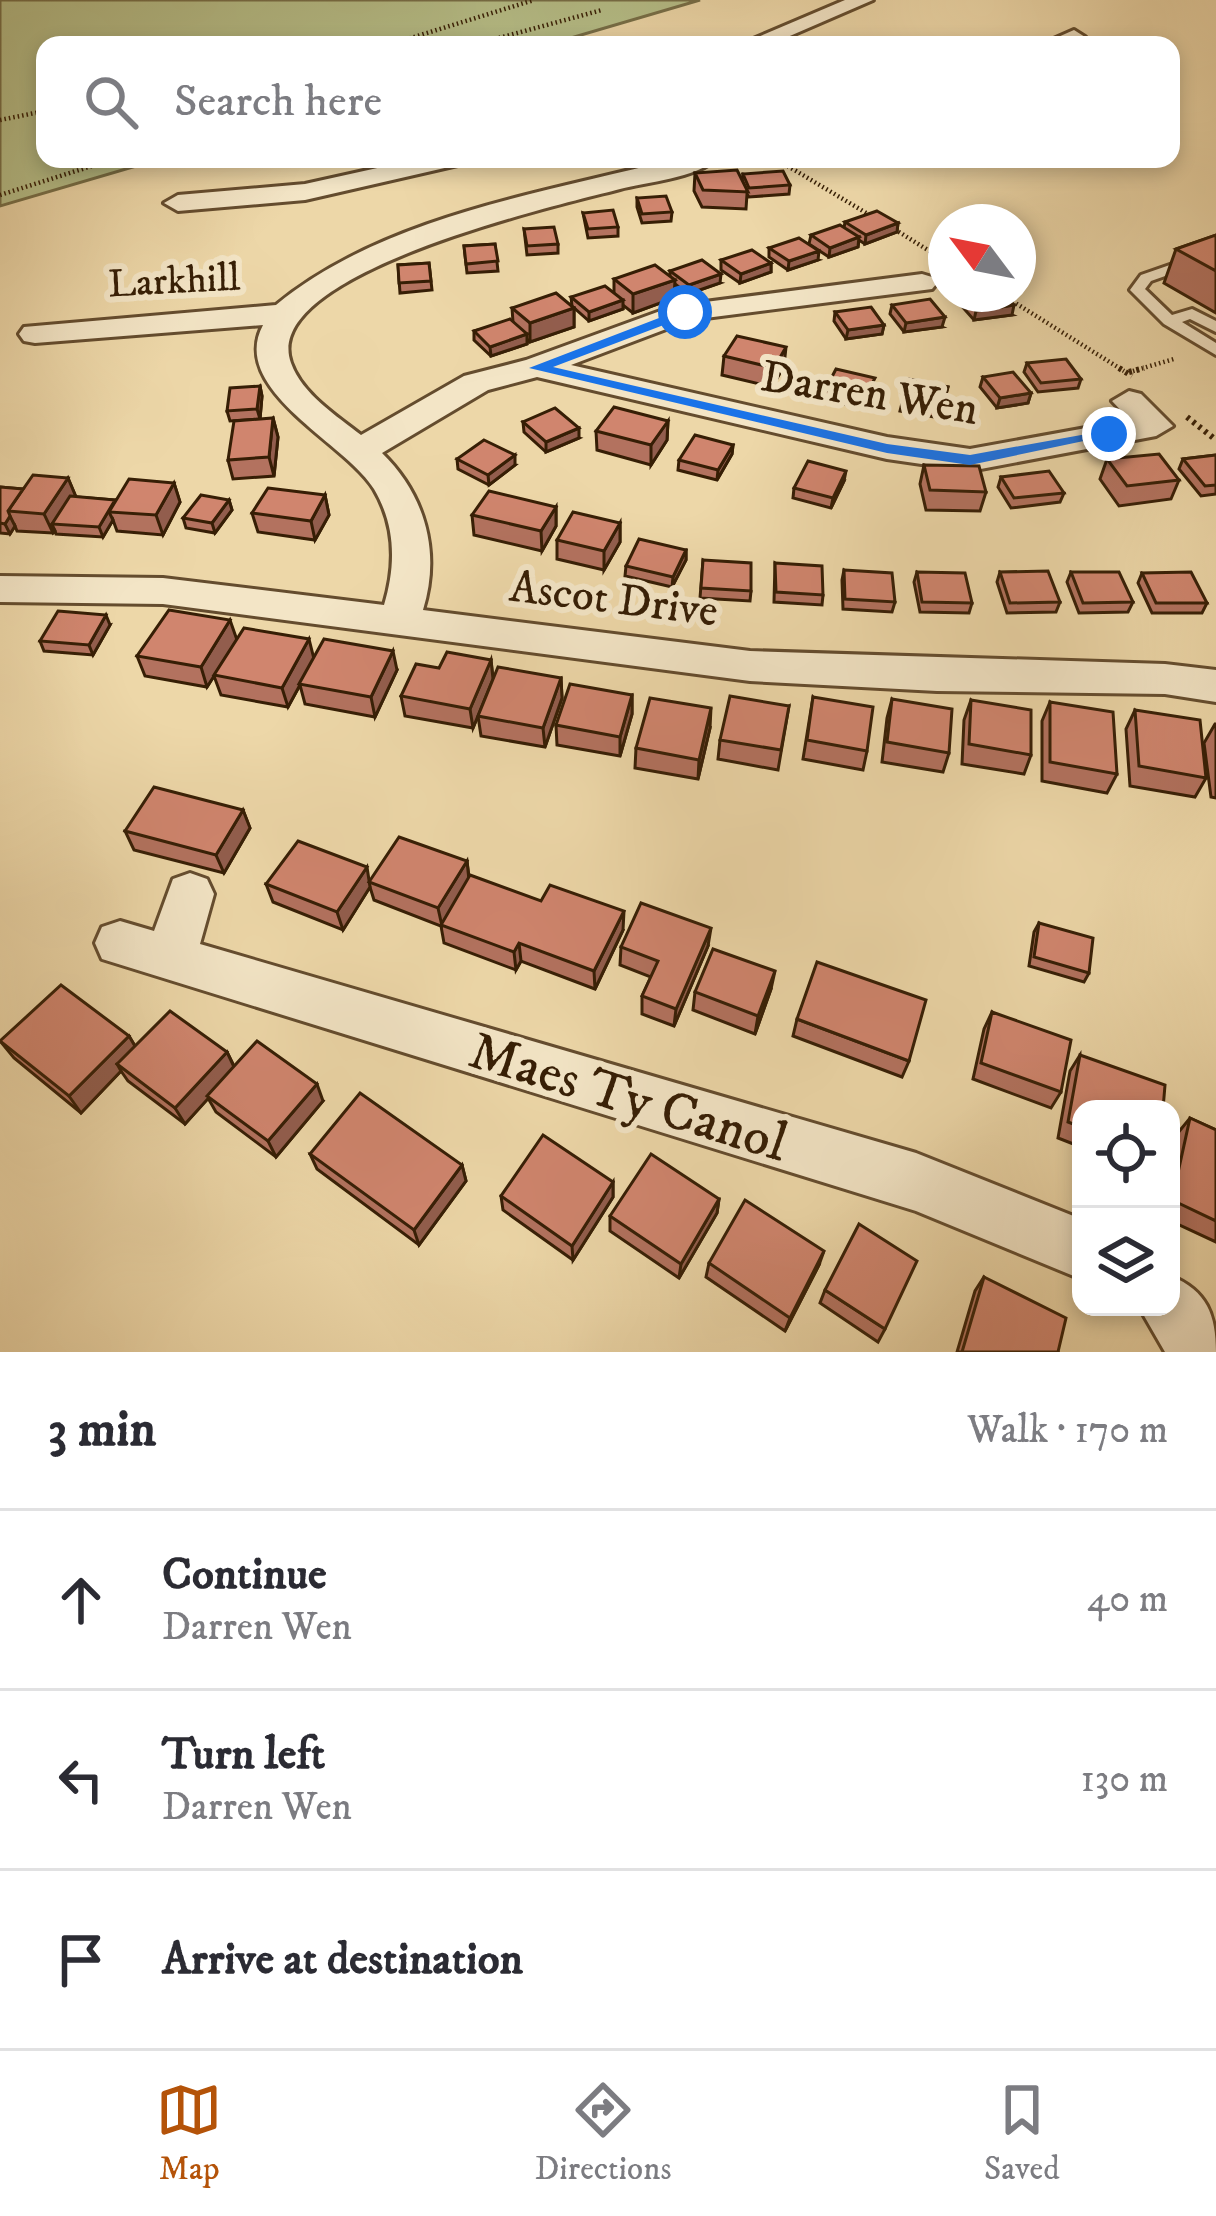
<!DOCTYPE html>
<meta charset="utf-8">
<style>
:root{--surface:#fff;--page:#f2f2f3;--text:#2b2b33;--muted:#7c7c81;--line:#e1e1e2;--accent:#b45309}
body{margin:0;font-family:"IM FELL DW Pica",serif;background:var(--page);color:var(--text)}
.controls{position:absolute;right:36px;bottom:36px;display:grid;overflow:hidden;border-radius:24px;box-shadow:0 6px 18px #0003}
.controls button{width:108px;height:108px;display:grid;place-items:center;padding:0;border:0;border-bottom:3px solid var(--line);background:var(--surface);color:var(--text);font:60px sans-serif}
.compass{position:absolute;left:928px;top:204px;width:108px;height:108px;border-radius:50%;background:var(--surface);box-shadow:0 6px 18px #0003;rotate:302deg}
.stop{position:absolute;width:36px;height:36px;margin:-27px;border:9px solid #1a73e8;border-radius:50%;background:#fff}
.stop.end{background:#1a73e8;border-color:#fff;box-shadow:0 3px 12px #0008}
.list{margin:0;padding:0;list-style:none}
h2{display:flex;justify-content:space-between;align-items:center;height:156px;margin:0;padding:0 48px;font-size:51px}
h2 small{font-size:39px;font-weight:400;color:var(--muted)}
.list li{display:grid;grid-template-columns:78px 1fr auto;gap:36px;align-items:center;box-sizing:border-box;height:180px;padding:0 48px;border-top:3px solid var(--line)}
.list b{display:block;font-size:45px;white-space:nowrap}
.list p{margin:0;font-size:39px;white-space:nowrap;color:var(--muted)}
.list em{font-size:39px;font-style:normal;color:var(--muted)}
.icon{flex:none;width:66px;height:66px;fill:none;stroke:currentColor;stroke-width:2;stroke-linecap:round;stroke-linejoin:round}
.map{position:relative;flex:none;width:1216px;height:1352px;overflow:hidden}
.search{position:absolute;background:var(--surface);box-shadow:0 6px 18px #0003;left:36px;right:36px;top:36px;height:132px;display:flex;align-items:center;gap:30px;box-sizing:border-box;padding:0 42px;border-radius:24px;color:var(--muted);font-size:45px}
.sheet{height:696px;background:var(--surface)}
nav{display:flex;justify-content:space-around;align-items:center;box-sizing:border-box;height:168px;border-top:3px solid var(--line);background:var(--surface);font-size:33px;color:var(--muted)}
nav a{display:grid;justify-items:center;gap:6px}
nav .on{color:var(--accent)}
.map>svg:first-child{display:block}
</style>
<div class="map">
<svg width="1216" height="1352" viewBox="0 0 1216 1352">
<rect width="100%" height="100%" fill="#edd7a8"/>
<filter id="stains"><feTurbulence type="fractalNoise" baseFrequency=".00167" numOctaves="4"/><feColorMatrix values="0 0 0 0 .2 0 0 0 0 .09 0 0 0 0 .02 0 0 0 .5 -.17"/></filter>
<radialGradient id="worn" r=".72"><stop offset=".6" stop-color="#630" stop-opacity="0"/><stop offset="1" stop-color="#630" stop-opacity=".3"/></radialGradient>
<polygon fill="#b6bf89" stroke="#766e47" stroke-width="3" points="0,0 700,0 547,45 45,45 45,159 160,159 0,206"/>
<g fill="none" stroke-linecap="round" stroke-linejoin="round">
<defs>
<polygon id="service" points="1216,249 1216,258 1151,281 1145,289 1172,315 1192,309 1216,321 1216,332 1190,319 1182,322 1216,343 1216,355 1164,324 1130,290 1141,275"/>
<g id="minor">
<polygon points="845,0 873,0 769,45 739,45"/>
<polygon points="1074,30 1085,37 1082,42 1040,45"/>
<polygon points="418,159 466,159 462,164 305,200 178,211 164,203 178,195 305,184"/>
<path d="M 674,159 L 716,159 C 696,178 647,182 620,189 C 559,205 258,273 291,363 C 302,394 337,416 361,435 L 464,376 L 526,360 L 674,306 L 922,274 L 932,277 L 937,283 L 932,289 L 690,320 L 571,365 L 887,437 L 970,449 L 1130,420 L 1112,401 L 1129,391 L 1141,394 L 1173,426 L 1156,436 L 970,471 L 887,459 L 537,377 L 488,390 L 382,453 C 425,495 441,552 423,610 L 750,651 L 1165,664 L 1216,670 L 1216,702 L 1165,694 L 937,691 L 750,681 L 163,604 L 0,602 L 0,576 L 163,578 L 384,605 C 396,565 396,526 374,489 C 346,443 228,390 263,325 L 35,343 L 24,341 L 19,334 L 24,327 L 276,305 C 384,216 541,194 674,159 Z"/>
<polygon points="190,873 207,879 214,894 200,944 916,1153 1081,1219 1081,1279 916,1211 102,959 95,943 102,927 120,921 154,931 173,879"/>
<path d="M 1171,1276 C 1207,1291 1216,1315 1216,1352 L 1165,1352 L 1139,1307 L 1171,1307 Z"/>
</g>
</defs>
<use href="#service" stroke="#644c2e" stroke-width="6"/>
<use href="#minor" stroke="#644c2e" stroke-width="6"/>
<g stroke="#361e05" stroke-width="4.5" stroke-dasharray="1.5 3" stroke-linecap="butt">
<polyline points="388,45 534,0"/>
<polyline points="473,45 602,10"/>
<polyline points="0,120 45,111"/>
<polyline points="776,159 873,217"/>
<polyline points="0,195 114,159"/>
<polyline points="891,227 939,257"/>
<polyline points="1001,294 1124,371"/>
<polyline points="1133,371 1174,359"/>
</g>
<g stroke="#361e05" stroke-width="6" stroke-dasharray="3 4.5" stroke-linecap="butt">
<polyline points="1119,368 1132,376"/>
<polyline points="1129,372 1144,368"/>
<polyline points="1187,417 1216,440"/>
</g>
<use href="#service" fill="#f3e5c6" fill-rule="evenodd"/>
<use href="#minor" fill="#f3e5c6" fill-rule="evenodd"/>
</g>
<g fill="#b3725f" stroke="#361e05" stroke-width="3">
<polygon points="695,173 742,181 743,174 790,185 789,194 749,197 747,194 746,209 702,207 694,191"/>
<polygon points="637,198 672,212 671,221 642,223 637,207"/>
<polygon points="583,213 618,227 618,236 588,238"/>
<polygon points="845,222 898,223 897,232 865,244 859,240 858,247 829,257 809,244 811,235 844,228"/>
<polygon points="524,229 558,244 558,253 527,255"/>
<polygon points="1216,235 1216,313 1164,283 1176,249"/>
<polygon points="495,244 498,271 467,273 464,246"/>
<polygon points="769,248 818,260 788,270 769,257"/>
<polygon points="721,260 771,263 771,272 740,283 721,270"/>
<polygon points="429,263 432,290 400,293 398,265"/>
<polygon points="670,271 720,283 688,294 675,284 674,298 633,313 623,305 623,309 589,321 572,306 571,297 614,293 614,279 670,276"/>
<polygon points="961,294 1012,315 974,320 959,303"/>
<polygon points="892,305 942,327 904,332 890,314"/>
<polygon points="512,308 574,308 574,327 530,342 527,339 527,344 491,356 474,340 474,331 513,322"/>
<polygon points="835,312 884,325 882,334 846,339 834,321"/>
<polygon points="724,356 784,366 772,387 722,375"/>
<polygon points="1027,363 1081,379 1078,388 1038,392 1024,372"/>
<polygon points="983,377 1031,393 1028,403 997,408 980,387"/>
<polygon points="908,379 948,387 940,418 900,411"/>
<polygon points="260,386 262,396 260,419 230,421 227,411"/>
<polygon points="873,388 863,409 823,399 825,390"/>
<polygon points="273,418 278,437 274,476 233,479 228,460"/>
<polygon points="668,421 667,440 651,465 597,450 596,431"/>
<polygon points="523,422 579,438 546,452 524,432"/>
<polygon points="733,445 732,454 717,480 678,470 679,460"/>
<polygon points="1216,455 1216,494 1201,496 1179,469 1183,459"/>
<polygon points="457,459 515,465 489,485 458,469"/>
<polygon points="1107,459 1179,480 1171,499 1119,506 1100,479"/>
<polygon points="924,465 986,492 980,511 926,510 920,484"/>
<polygon points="1001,477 1064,493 1060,502 1011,508 998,487"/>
<polygon points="68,478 76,497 115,500 174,483 180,502 163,535 117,531 113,520 103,537 56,534 55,531 53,533 17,531 15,526 10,534 0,533 0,487 23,489"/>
<polygon points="844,481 831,508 793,498 794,488"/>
<polygon points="325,495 329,515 315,540 258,532 252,513"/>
<polygon points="229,500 232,510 215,533 186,528 183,518"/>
<polygon points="556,507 556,526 542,551 474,535 472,515"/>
<polygon points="620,523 620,542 604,570 557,559 557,540"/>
<polygon points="686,550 686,560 672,587 625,576 626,566"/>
<polygon points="703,560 751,591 750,601 700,598"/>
<polygon points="775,563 823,595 822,605 774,602"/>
<polygon points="844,570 895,602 892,612 843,609 842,580"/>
<polygon points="917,572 972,603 969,613 920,612 914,582"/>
<polygon points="1000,572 1060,602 1056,612 1007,613 997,582"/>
<polygon points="1071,572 1133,602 1128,612 1079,613 1067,582"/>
<polygon points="1142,573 1207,603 1202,613 1152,613 1138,583"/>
<polygon points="110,625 93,655 44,651 40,641"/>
<polygon points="236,640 314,657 397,670 375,717 305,704 300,685 288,707 221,695 214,676 207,687 145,676 137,656"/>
<polygon points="491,660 493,679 473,728 405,716 401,696 439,668"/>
<polygon points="561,678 562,698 545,747 481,736 478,716"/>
<polygon points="632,695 632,714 620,756 557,745 556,725"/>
<polygon points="813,697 867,751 863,770 803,759"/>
<polygon points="892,699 949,753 943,772 882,762 887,718"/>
<polygon points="971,700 1031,755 1024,774 962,764 964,720"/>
<polygon points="1050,702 1117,774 1107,793 1042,781 1042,721"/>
<polygon points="789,706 778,770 718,759 720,740"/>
<polygon points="1135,710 1206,778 1195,797 1130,786 1126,729"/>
<polygon points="1215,724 1216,724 1216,798 1211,797 1204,743"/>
<polygon points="710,728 698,779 635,768 636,748"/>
<polygon points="243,810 250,828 224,873 134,850 125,831"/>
<polygon points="467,861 469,877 623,930 595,989 521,961 516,970 444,943 441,926 374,900 370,887 343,930 273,902 266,884 370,880"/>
<polygon points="1039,923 1089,973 1084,982 1029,966 1034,932"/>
<polygon points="708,946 674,1026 642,1014 642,996 651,977 620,965 621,947"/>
<polygon points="771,989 755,1034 693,1010 695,992"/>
<polygon points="992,1012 1061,1092 1051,1108 973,1079 984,1029"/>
<polygon points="797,1019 909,1061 902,1077 793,1036"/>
<polygon points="129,1036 135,1046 227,1052 234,1066 323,1101 276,1157 216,1112 208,1098 185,1124 128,1081 121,1071 81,1113 14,1058 0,1041"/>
<polygon points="1080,1055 1081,1109 1081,1147 1058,1138 1070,1071"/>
<polygon points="1190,1118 1216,1130 1216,1242 1171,1221 1171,1161 1177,1134"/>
<polygon points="310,1154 462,1165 466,1181 419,1245 317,1169"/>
<polygon points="613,1182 613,1197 573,1260 503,1210 501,1196"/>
<polygon points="719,1199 717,1213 679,1278 610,1231 610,1216"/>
<polygon points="709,1263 819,1265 785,1331 706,1277"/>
<polygon points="984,1277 1058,1352 957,1352 975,1291"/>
<polygon points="825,1290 885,1329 878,1342 820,1303"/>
</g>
<g fill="#925d4d" stroke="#361e05" stroke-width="3">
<polygon points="898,223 897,232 865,244 866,235"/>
<polygon points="859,237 858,247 829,257 830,248"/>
<polygon points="819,251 818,260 788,270 789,261"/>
<polygon points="771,263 771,272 740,283 741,274"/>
<polygon points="721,274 720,283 688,294 689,285"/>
<polygon points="675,280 674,298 633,313 633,294"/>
<polygon points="623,300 623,309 589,321 589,312"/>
<polygon points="1014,305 1012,315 974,320 976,311"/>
<polygon points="574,308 574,327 530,342 530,323"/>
<polygon points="945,317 942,327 904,332 906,323"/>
<polygon points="884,325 882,334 846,339 848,330"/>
<polygon points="527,334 527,344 491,356 490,347"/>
<polygon points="786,347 784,366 772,387 774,368"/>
<polygon points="260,386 262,396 260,419 257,409"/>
<polygon points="1031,393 1028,403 997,408 1000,398"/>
<polygon points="273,418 278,437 274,476 269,457"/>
<polygon points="668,421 667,440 651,465 651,445"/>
<polygon points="579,428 579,438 546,452 546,442"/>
<polygon points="733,445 732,454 717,480 718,470"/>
<polygon points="515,455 515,465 489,485 488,475"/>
<polygon points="846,471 844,481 831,508 833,498"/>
<polygon points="68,478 76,497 52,524 55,531 53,533 44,514"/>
<polygon points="174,483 180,502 163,535 156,515"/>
<polygon points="325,495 329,515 315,540 311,521"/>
<polygon points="115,500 109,512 113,520 103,537 99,527"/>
<polygon points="229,500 232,510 215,533 212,523"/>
<polygon points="556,507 556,526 542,551 541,531"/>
<polygon points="10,516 15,526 10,534 5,524"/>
<polygon points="620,523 620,542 604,570 604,551"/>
<polygon points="686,550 686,560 672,587 673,577"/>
<polygon points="106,615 110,625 93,655 89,645"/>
<polygon points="230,620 237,640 207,687 201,667"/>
<polygon points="309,639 314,659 288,707 282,688"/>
<polygon points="393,651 397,670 375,717 371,697"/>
<polygon points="491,660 493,679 473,728 470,709"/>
<polygon points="561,678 562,698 545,747 543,728"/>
<polygon points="632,695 632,714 620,756 620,737"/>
<polygon points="711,708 710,728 698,779 699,760"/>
<polygon points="243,810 250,828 224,873 216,855"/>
<polygon points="467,861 469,880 442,926 438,908"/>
<polygon points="367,867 370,887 343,930 337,912"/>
<polygon points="624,911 623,930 595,989 594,971"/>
<polygon points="711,928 708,946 674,1026 676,1009"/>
<polygon points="519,943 521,961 516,970 514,952"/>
<polygon points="775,971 771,989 755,1034 758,1016"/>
<polygon points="129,1036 139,1053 117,1064 121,1071 81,1113 69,1096"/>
<polygon points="227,1052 235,1069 185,1124 175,1108"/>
<polygon points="317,1084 323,1101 276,1157 268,1141"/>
<polygon points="462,1165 466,1181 419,1245 414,1230"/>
<polygon points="613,1182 613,1197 573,1260 572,1246"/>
<polygon points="719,1199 717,1213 679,1278 681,1264"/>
<polygon points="824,1251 819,1265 785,1331 790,1318"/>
</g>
<g fill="#d0856e" stroke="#361e05" stroke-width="3">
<polygon points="737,170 748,192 703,190 695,173"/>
<polygon points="783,171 790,185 749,188 743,174"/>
<polygon points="666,196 672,212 642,214 637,198"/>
<polygon points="613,210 618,227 588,229 583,213"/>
<polygon points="877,211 898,223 866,235 845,222"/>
<polygon points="840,225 859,237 830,248 811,235"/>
<polygon points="554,227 558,244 527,246 524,229"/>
<polygon points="1216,235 1216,271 1176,249"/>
<polygon points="799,238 819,251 789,261 769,248"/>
<polygon points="495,244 498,261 466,264 464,246"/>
<polygon points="752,250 771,263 741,274 721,260"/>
<polygon points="702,260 721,274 689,285 670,271"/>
<polygon points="429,263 431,281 399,283 398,265"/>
<polygon points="655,265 675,280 633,294 614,279"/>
<polygon points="605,286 623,300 589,312 571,297"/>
<polygon points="556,293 574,308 530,323 512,308"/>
<polygon points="962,294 1004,294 1014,305 976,311"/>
<polygon points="930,299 945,317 906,323 892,305"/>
<polygon points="871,307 884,325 848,330 835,312"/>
<polygon points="510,319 527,334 490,347 474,331"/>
<polygon points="737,336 786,347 774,368 724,356"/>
<polygon points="1066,359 1081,379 1041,383 1027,363"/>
<polygon points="836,369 875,378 864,399 825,390"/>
<polygon points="1013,372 1031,393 1000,398 983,377"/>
<polygon points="908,379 948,387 942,408 902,401"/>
<polygon points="260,386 257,409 227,411 230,388"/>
<polygon points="614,407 668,421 651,445 596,431"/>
<polygon points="555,408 579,428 546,442 523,422"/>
<polygon points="273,418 269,457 228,460 234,421"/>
<polygon points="695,435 733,445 718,470 679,460"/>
<polygon points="484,440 515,455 488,475 457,459"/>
<polygon points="1159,454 1179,480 1127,486 1107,459"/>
<polygon points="1216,455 1216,485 1205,486 1183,459"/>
<polygon points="808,461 846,471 833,498 794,488"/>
<polygon points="924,465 979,466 986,492 930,490"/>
<polygon points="1049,471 1064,493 1014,498 1001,477"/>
<polygon points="33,475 68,478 44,514 8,511"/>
<polygon points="129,479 174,483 156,515 109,512"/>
<polygon points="0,487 23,489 8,511 10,516 5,524 0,523"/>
<polygon points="268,488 325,495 311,521 252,513"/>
<polygon points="489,491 556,507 541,531 472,515"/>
<polygon points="201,495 229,500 212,523 183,518"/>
<polygon points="70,496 115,500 99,527 52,524"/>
<polygon points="573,512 620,523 604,551 557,540"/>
<polygon points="639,539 686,550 673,577 626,566"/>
<polygon points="703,560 751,563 751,591 701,588"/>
<polygon points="775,563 822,566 823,595 776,592"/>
<polygon points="844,570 892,573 895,602 845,599"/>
<polygon points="1048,571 1060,602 1010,603 1000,572"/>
<polygon points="917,572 965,573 972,603 922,602"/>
<polygon points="1071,572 1119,572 1133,602 1083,603"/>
<polygon points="1191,572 1207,603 1156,603 1142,573"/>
<polygon points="169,610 230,620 201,667 137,656"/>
<polygon points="58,611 106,615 89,645 40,641"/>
<polygon points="244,628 309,639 282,688 214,675"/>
<polygon points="324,639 393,651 371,697 299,684"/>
<polygon points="447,652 491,660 470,709 401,696 416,664 439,668"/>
<polygon points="498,667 561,678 543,728 478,716"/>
<polygon points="570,684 632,695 620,737 556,725"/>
<polygon points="730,696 789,706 781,750 720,740"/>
<polygon points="813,697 873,707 867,751 807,740"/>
<polygon points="650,698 711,708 699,760 636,748"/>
<polygon points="892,699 952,709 949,753 887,742"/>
<polygon points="971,700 1031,710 1031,755 969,744"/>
<polygon points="1050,702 1113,712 1117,774 1050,762"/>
<polygon points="1135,710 1200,720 1206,778 1139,766"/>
<polygon points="154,787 243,810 216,855 125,831"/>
<polygon points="399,837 467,861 438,908 369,882"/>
<polygon points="298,841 367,867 337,912 266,884"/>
<polygon points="470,875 541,901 550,885 624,911 594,971 519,943 514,952 441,925"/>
<polygon points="641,903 711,928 676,1009 642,996 658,961 621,947"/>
<polygon points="1039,923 1093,938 1089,973 1034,957"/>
<polygon points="713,949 775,971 758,1016 695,992"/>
<polygon points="817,962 926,1000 909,1061 797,1019"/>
<polygon points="61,985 129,1036 69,1096 0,1041"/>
<polygon points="170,1011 227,1052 175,1108 117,1064"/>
<polygon points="992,1012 1071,1040 1061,1092 981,1063"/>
<polygon points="257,1041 317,1084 268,1141 207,1096"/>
<polygon points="1080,1055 1165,1085 1163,1109 1081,1109 1081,1127 1068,1122"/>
<polygon points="360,1093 462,1165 414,1230 310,1154"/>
<polygon points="1190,1118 1216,1130 1216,1221 1172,1200"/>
<polygon points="543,1135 613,1182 572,1246 501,1196"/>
<polygon points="651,1154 719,1199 681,1264 610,1216"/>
<polygon points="745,1200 824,1251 790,1318 709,1263"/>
<polygon points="859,1224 917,1261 885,1329 825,1290"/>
<polygon points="984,1277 1066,1318 1058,1352 962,1352"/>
</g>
<polygon fill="#1a73e8" points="685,308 690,315 553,367 887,444 970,455 1109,430 1117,434 970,465 887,453 529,368"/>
<g text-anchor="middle" stroke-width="12" stroke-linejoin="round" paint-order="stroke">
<g font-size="39" fill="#361e05" stroke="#f3e5c6">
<text transform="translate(174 279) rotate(-3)" y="14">Larkhill</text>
</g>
<g font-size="45" fill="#361e05" stroke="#f3e5c6">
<text transform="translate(870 391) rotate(9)" y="16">Darren Wen</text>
<text transform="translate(614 597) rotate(7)" y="16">Ascot Drive</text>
</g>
<g font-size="54" fill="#361e05" stroke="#f3e5c6">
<text transform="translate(629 1095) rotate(17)" y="19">Maes Ty Canol</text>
</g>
</g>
<rect width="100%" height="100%" filter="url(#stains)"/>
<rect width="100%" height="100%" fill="url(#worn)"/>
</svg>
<div class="controls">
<button><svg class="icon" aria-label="locate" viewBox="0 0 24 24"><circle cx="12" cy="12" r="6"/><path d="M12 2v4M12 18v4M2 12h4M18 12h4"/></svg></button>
<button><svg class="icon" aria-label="layers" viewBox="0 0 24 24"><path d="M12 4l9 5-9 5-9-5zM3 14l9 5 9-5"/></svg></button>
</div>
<svg class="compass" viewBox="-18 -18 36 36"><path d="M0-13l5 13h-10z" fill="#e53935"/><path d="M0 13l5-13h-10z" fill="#7c7c81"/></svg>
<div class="stop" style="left:685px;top:312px"></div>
<div class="stop end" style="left:1109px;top:434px"></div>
<div class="search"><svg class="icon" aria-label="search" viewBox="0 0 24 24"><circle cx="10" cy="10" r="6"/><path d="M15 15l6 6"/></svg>Search here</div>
</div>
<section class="sheet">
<h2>3 min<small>Walk · 170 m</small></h2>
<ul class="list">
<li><svg class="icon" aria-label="ahead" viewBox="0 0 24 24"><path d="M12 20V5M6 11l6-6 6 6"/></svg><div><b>Continue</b><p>Darren Wen</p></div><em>40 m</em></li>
<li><svg class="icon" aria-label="left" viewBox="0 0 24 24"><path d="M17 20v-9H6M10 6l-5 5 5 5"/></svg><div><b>Turn left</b><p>Darren Wen</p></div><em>130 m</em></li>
<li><svg class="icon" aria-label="arrive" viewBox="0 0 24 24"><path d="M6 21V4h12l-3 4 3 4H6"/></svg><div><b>Arrive at destination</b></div></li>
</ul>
</section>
<nav>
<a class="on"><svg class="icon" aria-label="map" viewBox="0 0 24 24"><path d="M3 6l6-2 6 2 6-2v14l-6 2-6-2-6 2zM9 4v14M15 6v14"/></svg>Map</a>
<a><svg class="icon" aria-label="directions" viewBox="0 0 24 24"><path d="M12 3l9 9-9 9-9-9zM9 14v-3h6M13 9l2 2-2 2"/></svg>Directions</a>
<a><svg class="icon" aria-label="saved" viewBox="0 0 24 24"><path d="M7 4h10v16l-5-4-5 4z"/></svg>Saved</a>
</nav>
